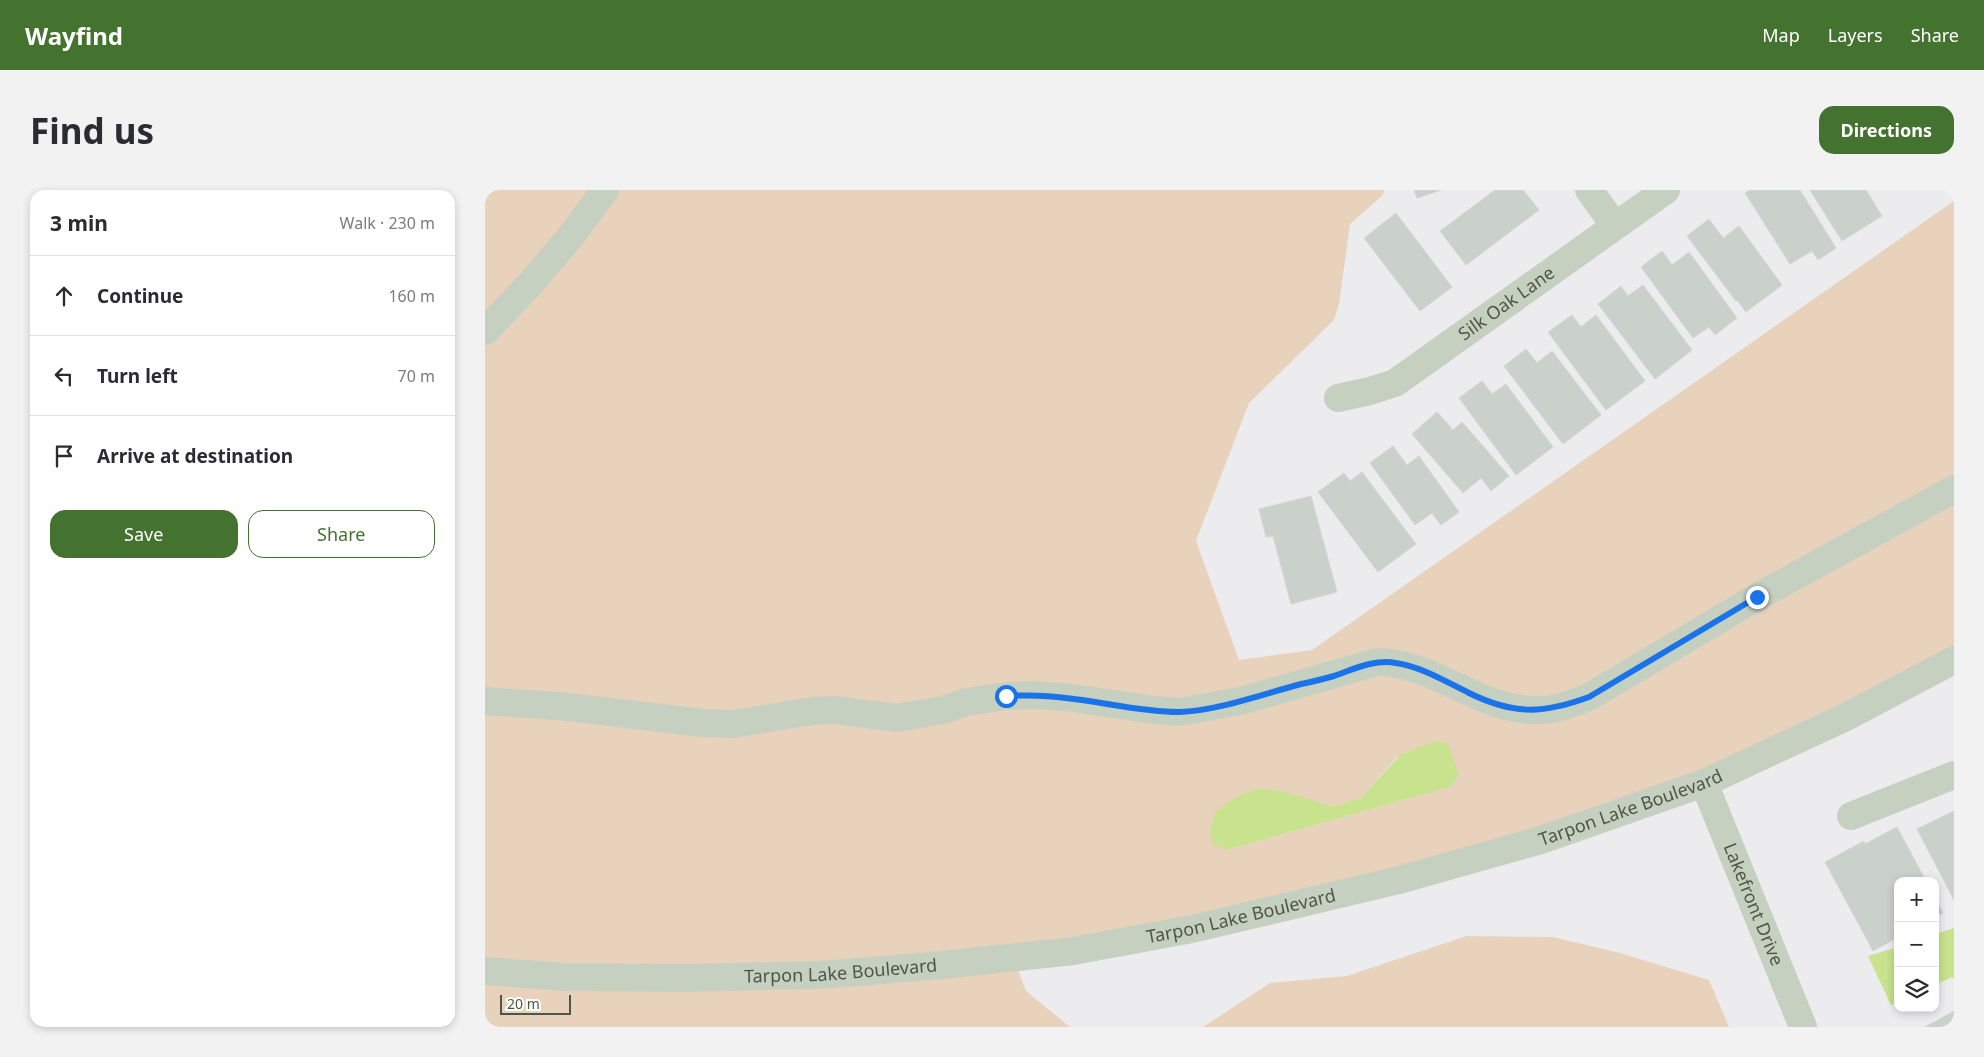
<!DOCTYPE html>
<meta charset="utf-8">
<style>
:root{--surface:#fff;--page:#f2f2f3;--text:#2b2b33;--muted:#7c7c81;--line:#e1e1e2;--accent:#43732e}
body{margin:0;font-family:"Noto Sans",sans-serif;background:var(--page);color:var(--text)}
.controls{position:absolute;right:15px;bottom:15px;display:grid;overflow:hidden;border-radius:10px;box-shadow:0 2px 8px #0003}
.controls button{width:45px;height:45px;display:grid;place-items:center;padding:0;border:0;border-bottom:1px solid var(--line);background:var(--surface);color:var(--text);font:25px sans-serif}
.scale{position:absolute;left:15px;bottom:12px;width:71px;box-sizing:border-box;padding-left:5px;border:2px solid #4d5746;border-top:0;font-size:14px;line-height:18px;white-space:nowrap;color:#4d5746;-webkit-text-stroke:4px #fff;paint-order:stroke}
.stop{position:absolute;width:15px;height:15px;margin:-11px;border:4px solid #1a73e8;border-radius:50%;background:#fff}
.stop.end{background:#1a73e8;border-color:#fff;box-shadow:0 1px 5px #0008}
.list{margin:0;padding:0;list-style:none}
h2{display:flex;justify-content:space-between;align-items:center;height:65px;margin:0;padding:0 20px;font-size:21px}
h2 small{font-size:16px;font-weight:400;color:var(--muted)}
.list li{display:grid;grid-template-columns:32px 1fr auto;gap:15px;align-items:center;box-sizing:border-box;height:80px;padding:0 20px;border-top:1px solid var(--line)}
.list b{display:block;font-size:19px;white-space:nowrap}
.list em{font-size:16px;font-style:normal;color:var(--muted)}
.actions{display:flex;gap:10px;padding:15px 20px}
.actions a{flex:1;padding:11px 0;border:1px solid var(--accent);border-radius:15px;text-align:center;font-size:18px;color:var(--accent)}
.actions .main{background:var(--accent);color:#fff}
.icon{flex:none;width:28px;height:28px;fill:none;stroke:currentColor;stroke-width:2;stroke-linecap:round;stroke-linejoin:round}
.map{position:relative;flex:none;width:1469px;height:837px;overflow:hidden;border-radius:15px}
header{display:flex;align-items:center;gap:30px;box-sizing:border-box;height:70px;padding:0 25px;background:var(--accent);color:#fff}
header strong{font-size:24px}
nav{display:flex;gap:28px;margin-inline-start:auto;font-size:18px}
.intro{display:flex;align-items:center;justify-content:space-between;box-sizing:border-box;height:120px;padding:0 30px}
h1{margin:0;font-size:35px}
.button{padding:12px 22px;border-radius:15px;background:var(--accent);color:#fff;font-size:18px;font-weight:700}
main{display:flex;gap:30px;padding:0 30px}
aside{flex:1;background:var(--surface);border-radius:15px;box-shadow:0 2px 8px #0003}
.map>svg:first-child{display:block}
</style>
<header>
<strong>Wayfind</strong>
<nav><a>Map</a><a>Layers</a><a>Share</a></nav>
</header>
<div class="intro"><h1>Find us</h1><a class="button">Directions</a></div>
<main>
<aside>
<h2>3 min<small>Walk · 230 m</small></h2>
<ul class="list">
<li><svg class="icon" aria-label="ahead" viewBox="0 0 24 24"><path d="M12 20V5M6 11l6-6 6 6"/></svg><div><b>Continue</b></div><em>160 m</em></li>
<li><svg class="icon" aria-label="left" viewBox="0 0 24 24"><path d="M17 20v-9H6M10 6l-5 5 5 5"/></svg><div><b>Turn left</b></div><em>70 m</em></li>
<li><svg class="icon" aria-label="arrive" viewBox="0 0 24 24"><path d="M6 21V4h12l-3 4 3 4H6"/></svg><div><b>Arrive at destination</b></div></li>
</ul>
<div class="actions"><a class="main">Save</a><a>Share</a></div>
</aside>
<div class="map">
<svg width="1469" height="837" viewBox="0 0 1469 837">
<rect width="100%" height="100%" fill="#ecebee"/>
<g fill="#e9d2bc" fill-rule="evenodd">
<path d="M 0,0 L 899,0 L 898,5 L 865,34 L 854,114 L 849,130 L 764,213 L 711,351 L 754,470 L 827,460 L 1469,11 L 1469,456 L 1357,515 L 1215,581 L 1054,638 L 913,677 L 707,726 L 587,748 L 458,762 L 337,772 L 202,775 L 81,774 L 0,768 ZM 912,567 L 974,585 L 965,597 L 742,660 L 728,633 L 784,599 L 846,616 L 850,616 L 877,607 Z"/>
<polygon points="982,746 1068,747 1135,763 1224,790 1244,837 718,837 785,793 862,786"/>
<polygon points="533,780 541,801 585,837 0,837 0,794"/>
</g>
<g fill="#c8e28d">
<path d="M 952,551 L 963,554 L 974,585 L 965,597 L 742,660 L 728,654 L 725,638 L 728,633 L 728,625 C 739,614 755,603 771,599 C 788,596 828,611 846,616 L 850,616 L 877,607 L 916,564 Z"/>
<polygon points="1469,738 1469,789 1467,787 1450,795 1450,744"/>
<polygon points="1413,757 1413,812 1406,815 1383,766"/>
</g>
<g fill="#cad0ca" stroke="#d1d7d0">
<polygon points="929,0 956,0 932,8"/>
<polygon points="1010,0 1038,0 1054,20 981,75 955,41"/>
<polygon points="1265,0 1315,0 1351,58 1333,70 1327,61 1305,74 1260,3"/>
<polygon points="1325,0 1381,0 1397,26 1357,51"/>
<polygon points="911,23 967,97 935,121 879,48"/>
<polygon points="1224,29 1238,48 1254,36 1297,95 1261,122 1252,110 1251,111 1202,46"/>
<polygon points="1177,61 1187,75 1204,62 1252,128 1230,145 1224,137 1208,148 1156,77"/>
<polygon points="1158,95 1207,160 1170,189 1113,114 1136,96 1143,106"/>
<polygon points="1087,125 1096,137 1111,125 1160,191 1121,220 1063,142"/>
<polygon points="1041,159 1052,173 1067,161 1116,225 1078,254 1019,176"/>
<polygon points="997,191 1007,204 1021,194 1068,257 1031,285 974,208"/>
<polygon points="952,222 968,240 977,232 1024,286 1006,301 996,288 978,303 927,244"/>
<polygon points="908,256 922,275 934,266 974,322 956,335 947,323 930,335 885,273"/>
<polygon points="877,282 931,354 893,382 833,302 859,283 865,291"/>
<polygon points="826,306 852,402 806,414 788,346 781,347 774,319"/>
<polygon points="1469,621 1469,710 1432,639"/>
<polygon points="1412,637 1441,691 1413,691 1413,747 1388,761 1340,672 1379,651 1380,654"/>
<polygon points="1450,708 1458,723 1450,727"/>
<polygon points="1469,821 1469,837 1440,837"/>
</g>
<g fill="none" stroke-linecap="round" stroke-linejoin="round">
<g stroke="#c6d0c0" stroke-width="28">
<polyline points="1104,0 1130,36"/>
<polyline points="0,141 45,94 86,46 120,0"/>
<path id="s1" d="M 853,208 L 885,201 L 910,193 L 1181,0"/>
<path d="M 0,511 L 84,517 L 217,533 L 249,534 L 327,521 L 349,520 L 412,528 L 458,520 L 482,512 L 521,506 L 547,505 L 581,507 L 669,520 L 695,522 L 759,510 L 892,472 C 954,473 995,523 1056,520 C 1072,520 1088,513 1104,507 L 1272,407 L 1469,299"/>
<path id="s2" d="M 1219,593 L 1318,837"/>
<polyline points="1366,626 1469,585"/>
<path id="s3" d="M 0,781 L 79,787 L 201,788 L 336,785 L 457,775 L 588,761 L 707,739 L 914,690 L 1056,650 L 1219,593 L 1361,527 L 1469,470"/>
</g>
</g>
<g fill="none" stroke-linecap="round" stroke-linejoin="round">
<path stroke="#1a73e8" stroke-width="6" d="M 521,506 C 541,505 561,505 581,508 C 619,512 656,522 694,522 C 732,521 778,504 816,494 C 827,492 838,489 849,486 C 869,479 889,469 911,473 C 937,477 960,491 984,503 C 1029,525 1058,524 1104,507 L 1272,407"/>
</g>
<g text-anchor="middle" stroke-width="4.5" stroke-linejoin="round" paint-order="stroke">
<g font-size="18" fill="#4d5746" stroke="#fff">
<text dy="6" stroke="none"><textPath href="#s1" startOffset="196">Silk Oak Lane</textPath></text>
<text dy="6" stroke="none"><textPath href="#s3" startOffset="1166">Tarpon Lake Boulevard</textPath></text>
<text dy="6" stroke="none"><textPath href="#s2" startOffset="131">Lakefront Drive</textPath></text>
<text dy="6" stroke="none"><textPath href="#s3" startOffset="761">Tarpon Lake Boulevard</textPath></text>
<text dy="6" stroke="none"><textPath href="#s3" startOffset="356">Tarpon Lake Boulevard</textPath></text>
</g>
</g>
</svg>
<div class="controls">
<button>+</button>
<button>−</button>
<button><svg class="icon" aria-label="layers" viewBox="0 0 24 24"><path d="M12 4l9 5-9 5-9-5zM3 14l9 5 9-5"/></svg></button>
</div>
<div class="scale">20 m</div>
<div class="stop" style="left:521px;top:506px"></div>
<div class="stop end" style="left:1272px;top:407px"></div>
</div>
</main>
